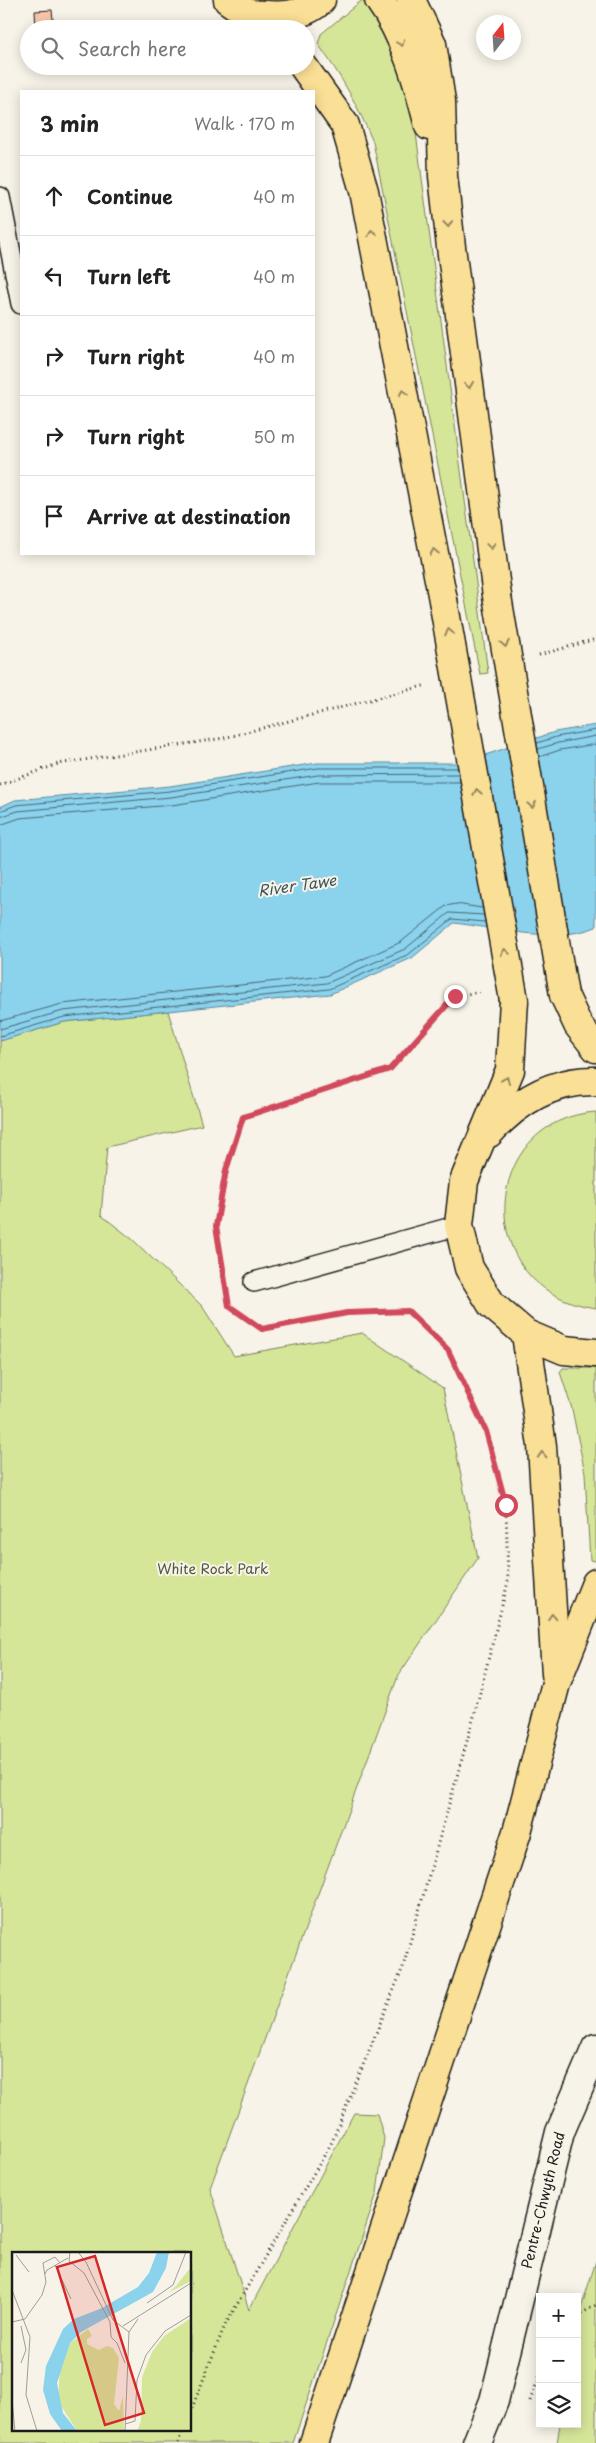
<!DOCTYPE html>
<meta charset="utf-8">
<style>
:root{--surface:#fff;--page:#f2f2f2;--text:#222;--muted:#767676;--line:#e0e0e0}
body{margin:0;font-family:"Playpen Sans",sans-serif;background:var(--page);color:var(--text)}
.controls{position:absolute;right:15px;bottom:15px;display:grid;overflow:hidden;border-radius:0px;box-shadow:0 2px 12px #0003}
.controls button{width:45px;height:45px;display:grid;place-items:center;padding:0;border:0;border-bottom:1px solid var(--line);background:var(--surface);color:var(--text);font:25px sans-serif}
.compass{position:absolute;left:476px;top:15px;width:45px;height:45px;border-radius:50%;background:var(--surface);box-shadow:0 2px 12px #0003;rotate:17deg}
.stop{position:absolute;width:15px;height:15px;margin:-11px;border:4px solid #d1495b;border-radius:50%;background:#fff}
.stop.end{background:#d1495b;border-color:#fff;box-shadow:0 1px 5px #0008}
.list{margin:0;padding:0;list-style:none}
h2{display:flex;justify-content:space-between;align-items:center;height:65px;margin:0;padding:0 20px;font-size:21px}
h2 small{font-size:16px;font-weight:400;color:var(--muted)}
.list li{display:grid;grid-template-columns:32px 1fr auto;gap:15px;align-items:center;box-sizing:border-box;height:80px;padding:0 20px;border-top:1px solid var(--line)}
.list b{display:block;font-size:19px;white-space:nowrap}
.list em{font-size:16px;font-style:normal;color:var(--muted)}
.icon{flex:none;width:28px;height:28px;fill:none;stroke:currentColor;stroke-width:2;stroke-linecap:round;stroke-linejoin:round}
.map{position:relative;flex:none;width:596px;height:2443px;overflow:hidden}
.search{position:absolute;background:var(--surface);box-shadow:0 2px 12px #0003;left:20px;top:20px;width:295px;height:55px;display:flex;align-items:center;gap:12px;box-sizing:border-box;padding:0 18px;border-radius:28px;color:var(--muted);font-size:19px}
.panel{position:absolute;background:var(--surface);box-shadow:0 2px 12px #0003;left:20px;top:90px;width:295px;height:465px;border-radius:0px}
.map>svg:first-child{display:block}
</style>
<div class="map">
<svg width="596" height="2443" viewBox="0 0 596 2443">
<rect width="100%" height="100%" fill="#f7f3e8"/>
<filter id="ink" filterUnits="userSpaceOnUse"><feTurbulence type="fractalNoise" baseFrequency=".02" numOctaves="2"/><feDisplacementMap in="SourceGraphic" scale="10" xChannelSelector="R" yChannelSelector="G"/><feConvolveMatrix kernelMatrix="1 2 1 2 8 2 1 2 1" color-interpolation-filters="sRGB"/></filter>
<g filter="url(#ink)">
<g fill="#d6e699" stroke="#79815a" fill-rule="evenodd">
<path d="M 366,0 L 387,32 L 413,111 L 488,673 L 480,674 L 373,142 C 357,104 342,77 318,44 L 321,34 L 361,1 Z"/>
<path d="M 168,1011 L 202,1125 L 107,1147 L 101,1215 L 132,1239 L 202,1306 L 234,1356 L 362,1333 L 443,1388 L 478,1558 L 398,1676 L 210,2188 L 249,2310 L 354,2113 L 377,2114 L 384,2138 L 377,2193 L 293,2443 L 0,2443 L 0,1041 L 64,1022 ZM 14,2253 L 190,2253 L 190,2429 L 14,2429 Z"/>
<path d="M 596,1112 L 596,1308 C 469,1291 480,1119 596,1112 Z"/>
<polygon points="563,1368 596,1368 596,1561 590,1560 585,1473 572,1409 560,1372"/>
<polygon points="596,2261 596,2443 557,2443 560,2424 577,2424 577,2321"/>
</g>
<path fill="#8bd2ed" stroke="#5f8999" d="M 596,725 L 596,927 C 554,944 498,928 454,923 L 412,958 L 330,994 L 64,1022 L 0,1041 L 0,807 L 15,800 L 170,786 L 317,763 L 461,763 L 555,732 Z"/>
<g fill="none" stroke-linecap="round" stroke-linejoin="round">
<g stroke="#486570" stroke-width="1">
<polyline points="537,743 556,737 596,730"/>
<polyline points="538,749 558,743 596,736"/>
<polyline points="539,757 560,750 596,744"/>
<polyline points="0,811 16,805 170,791 318,768 458,768"/>
<polyline points="0,817 18,811 171,797 318,775 459,774"/>
<polyline points="0,825 20,818 172,805 319,782 460,782"/>
<polyline points="0,1021 62,1004 325,976 401,942 446,906 456,904 482,908"/>
<polyline points="0,1029 63,1011 327,983 405,949 449,913 484,915"/>
<polyline points="0,1036 64,1017 329,989 409,954 452,919 485,922"/>
</g>
</g>
<polygon fill="#fac7ab" stroke="#1c1c1c" points="52,10 54,29 36,29 35,11"/>
<g fill="none" stroke-linecap="round" stroke-linejoin="round">
<defs>
<g id="service">
<polyline points="0,197 21,304"/>
<polyline points="254,1282 459,1225"/>
</g>
<g id="secondary">
<path id="s1" d="M 477,2443 L 494,2401 L 560,2132 L 596,2048"/>
</g>
<g id="primary">
<polyline points="228,0 264,25"/>
<path d="M 379,0 C 405,35 418,83 429,126"/>
<polyline points="411,0 432,44 441,101 443,176 451,247 497,596"/>
<path d="M 250,14 C 274,16 302,19 321,0"/>
<polyline points="303,66 345,125 364,191 443,600"/>
<polyline points="564,995 578,1025 596,1048"/>
<polyline points="514,1000 510,1070 464,1181 459,1225 469,1268 492,1305 526,1334 564,1350 596,1353"/>
<path d="M 489,1133 C 518,1101 552,1080 596,1081"/>
<polyline points="526,1334 542,1446 556,1674"/>
<polyline points="314,2443 517,1832 556,1683 596,1583"/>
</g>
</defs>
<use href="#service" stroke="#1c1c1c" stroke-width="22"/>
<use href="#secondary" stroke="#1c1c1c" stroke-width="31"/>
<use href="#primary" stroke="#1c1c1c" stroke-width="31"/>
<g stroke="#1c1c1c" stroke-width="3" stroke-dasharray="1 4" stroke-linecap="butt">
<polyline points="539,655 596,639"/>
<polyline points="0,785 58,764 224,738 427,685"/>
<polyline points="224,1282 216,1226 227,1170 243,1117 390,1069 455,996 479,992"/>
<polyline points="577,2316 596,2305"/>
<polyline points="530,2401 540,2375"/>
<polyline points="190,2413 225,2325 331,2144 403,1967 473,1720 508,1582 506,1505 486,1431 448,1350 408,1311 347,1313 262,1329 229,1306 226,1291"/>
<polyline points="178,2443 183,2429"/>
</g>
<use href="#service" stroke="#f7f3e8" stroke-width="19"/>
<use href="#secondary" stroke="#f7f3e8" stroke-width="28"/>
<use href="#primary" stroke="#fadf96" stroke-width="28"/>
<defs>
<g id="primary-bridge">
<polyline points="497,596 564,995"/>
<polyline points="443,600 514,1000"/>
</g>
</defs>
<use href="#primary-bridge" stroke="#1c1c1c" stroke-width="31" stroke-linecap="butt"/>
<use href="#primary-bridge" stroke="#fadf96" stroke-width="28"/>
</g>
<defs><path id="oneway-chevron" d="M-2-3.5L2.5 0L-2 3.5" fill="none" stroke-width="1.6" stroke-linecap="round" stroke-linejoin="round" transform="scale(1.25)"/></defs>
<g stroke="#96875f">
<use href="#oneway-chevron" transform="translate(401 43) rotate(69)"/>
<use href="#oneway-chevron" transform="translate(448 224) rotate(84)"/>
<use href="#oneway-chevron" transform="translate(372 233) rotate(-101)"/>
<use href="#oneway-chevron" transform="translate(469 385) rotate(82)"/>
<use href="#oneway-chevron" transform="translate(403 393) rotate(-101)"/>
<use href="#oneway-chevron" transform="translate(491 546) rotate(82)"/>
<use href="#oneway-chevron" transform="translate(434 552) rotate(-101)"/>
<use href="#oneway-chevron" transform="translate(449 632) rotate(-100)"/>
<use href="#oneway-chevron" transform="translate(505 644) rotate(80)"/>
<use href="#oneway-chevron" transform="translate(477 792) rotate(-100)"/>
<use href="#oneway-chevron" transform="translate(532 805) rotate(80)"/>
<use href="#oneway-chevron" transform="translate(505 952) rotate(-100)"/>
<use href="#oneway-chevron" transform="translate(506 1080) rotate(-68)"/>
<use href="#oneway-chevron" transform="translate(542 1455) rotate(-93)"/>
<use href="#oneway-chevron" transform="translate(552 1617) rotate(-93)"/>
</g>
</g>
<g fill="none" stroke-linecap="round" stroke-linejoin="round" filter="url(#ink)">
<polyline stroke="#d1495b" stroke-width="6" points="455,996 390,1069 243,1117 226,1170 216,1226 229,1306 262,1329 347,1313 408,1311 448,1350 486,1431 506,1505"/>
</g>
<g text-anchor="middle" stroke-width="4" stroke-linejoin="round" paint-order="stroke">
<g font-size="14" fill="#545942" stroke="#f7f3e8">
<text x="213" y="1574">White Rock Park</text>
</g>
<g font-size="14" fill="#1c1c1c" stroke="#f7f3e8">
<text dy="5" stroke="none"><textPath href="#s1" startOffset="252">Pentre-Chwyth Road</textPath></text>
</g>
<g font-size="15" font-style="italic" fill="#3d535b" stroke="#f7f3e8">
<text transform="translate(297 886) rotate(-8)" y="5">River Tawe</text>
</g>
</g>
<g transform="translate(12 2252)">
<rect width="179" height="179" fill="#f7f3e8"/>
<path d="M 179,15 L 179,29 L 156,41 L 164,34 ZM 179,66 L 179,179 L 125,179 L 129,169 L 130,125 L 140,100 L 152,84 ZM 76,77 L 80,84 L 75,87 L 75,92 L 87,98 L 95,94 L 101,96 L 107,106 L 102,152 L 107,159 L 111,144 L 112,179 L 65,179 L 46,149 L 48,113 L 58,91 Z" fill="#d6e699"/>
<path d="M 145,0 L 157,0 L 154,16 L 141,40 L 69,80 L 58,91 L 45,131 L 51,161 L 65,179 L 50,179 L 38,162 L 31,138 L 34,114 L 51,77 L 62,67 L 90,56 L 126,35 L 137,21 Z" fill="#8bd2ed"/>
<path fill="none" stroke="#9f9d96" stroke-width="1" d="M 58,0 L 57,9 L 72,21 L 98,70 L 99,85 L 105,91 L 113,111M 66,0 L 74,10 L 101,68 L 117,80 L 113,179M 4,3 L 17,20M 43,13 L 59,47M 33,22 L 35,18 L 56,6M 0,38 L 18,85 L 14,143 L 25,179M 135,51 L 161,33 L 174,0M 0,70 L 13,67 L 30,43 L 34,30 L 31,11 L 43,5 L 48,11M 111,74 L 179,31M 117,80 L 126,67M 9,111 L 14,98 L 9,74M 0,148 L 3,179M 113,172 L 123,169 L 125,128 L 134,103 L 153,79 L 179,63"/>
<path fill="#d62828" fill-opacity="0.15" stroke="#d62828" stroke-width="2.5" d="M 83,4 L 132,161 L 93,173 L 45,15 Z"/>
<rect width="179" height="179" fill="none" stroke="#1c1c1c" stroke-width="2.5"/>
</g>
</svg>
<div class="controls">
<button>+</button>
<button>−</button>
<button><svg class="icon" aria-label="layers" viewBox="0 0 24 24"><path d="M12 4l9 5-9 5-9-5zM3 14l9 5 9-5"/></svg></button>
</div>
<svg class="compass" viewBox="-18 -18 36 36"><path d="M0-13l5 13h-10z" fill="#e53935"/><path d="M0 13l5-13h-10z" fill="#767676"/></svg>
<div class="stop" style="left:506px;top:1505px"></div>
<div class="stop end" style="left:455px;top:996px"></div>
<div class="search"><svg class="icon" aria-label="search" viewBox="0 0 24 24"><circle cx="10" cy="10" r="6"/><path d="M15 15l6 6"/></svg>Search here</div>
<section class="panel">
<h2>3 min<small>Walk · 170 m</small></h2>
<ul class="list">
<li><svg class="icon" aria-label="ahead" viewBox="0 0 24 24"><path d="M12 20V5M6 11l6-6 6 6"/></svg><div><b>Continue</b></div><em>40 m</em></li>
<li><svg class="icon" aria-label="left" viewBox="0 0 24 24"><path d="M17 20v-9H6M10 6l-5 5 5 5"/></svg><div><b>Turn left</b></div><em>40 m</em></li>
<li><svg class="icon" aria-label="right" viewBox="0 0 24 24"><path d="M7 20v-9h11M14 6l5 5-5 5"/></svg><div><b>Turn right</b></div><em>40 m</em></li>
<li><svg class="icon" aria-label="right" viewBox="0 0 24 24"><path d="M7 20v-9h11M14 6l5 5-5 5"/></svg><div><b>Turn right</b></div><em>50 m</em></li>
<li><svg class="icon" aria-label="arrive" viewBox="0 0 24 24"><path d="M6 21V4h12l-3 4 3 4H6"/></svg><div><b>Arrive at destination</b></div></li>
</ul>
</section>
</div>
